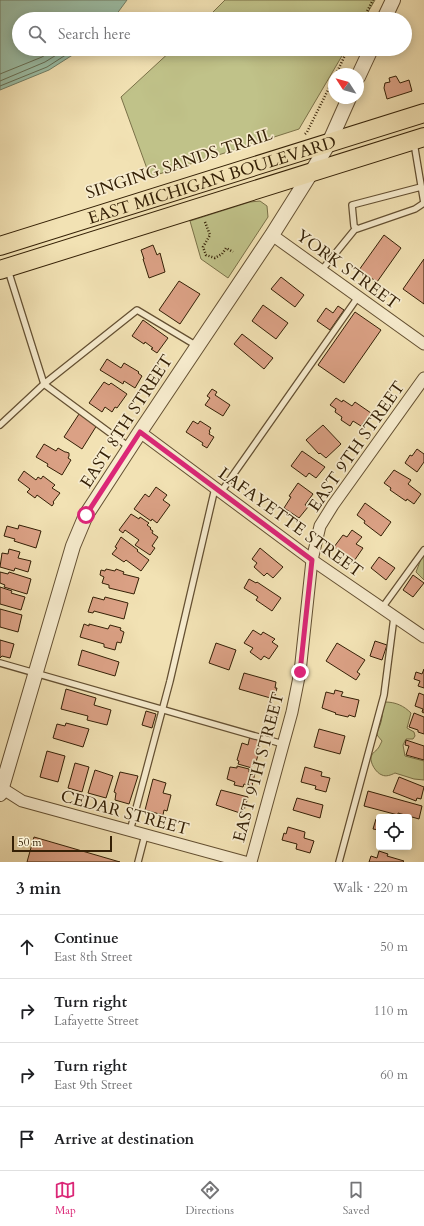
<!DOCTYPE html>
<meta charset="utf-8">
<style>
:root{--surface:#fff;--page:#f2f2f2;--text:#202124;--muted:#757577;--line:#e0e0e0;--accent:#db2777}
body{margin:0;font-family:Cardo,serif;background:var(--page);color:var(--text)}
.controls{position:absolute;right:12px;bottom:12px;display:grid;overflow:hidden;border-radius:4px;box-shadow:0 2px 10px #0003}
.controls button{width:36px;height:36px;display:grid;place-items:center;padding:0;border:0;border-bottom:1px solid var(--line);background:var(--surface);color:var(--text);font:20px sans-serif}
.compass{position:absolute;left:328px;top:68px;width:36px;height:36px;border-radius:50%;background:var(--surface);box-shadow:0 2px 10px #0003;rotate:306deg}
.scale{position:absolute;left:12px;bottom:10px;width:100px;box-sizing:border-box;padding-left:4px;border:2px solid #342006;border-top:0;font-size:11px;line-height:14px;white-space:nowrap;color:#342006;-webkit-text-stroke:3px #f7ecce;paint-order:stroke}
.stop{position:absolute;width:12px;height:12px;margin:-9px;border:3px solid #db2777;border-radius:50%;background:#fff}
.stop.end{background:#db2777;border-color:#fff;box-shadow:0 1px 4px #0008}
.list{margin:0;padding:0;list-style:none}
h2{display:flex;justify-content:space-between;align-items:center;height:52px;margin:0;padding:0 16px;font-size:17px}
h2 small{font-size:13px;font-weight:400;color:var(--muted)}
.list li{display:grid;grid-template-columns:26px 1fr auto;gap:12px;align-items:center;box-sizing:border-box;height:64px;padding:0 16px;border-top:1px solid var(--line)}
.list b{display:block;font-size:15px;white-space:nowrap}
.list p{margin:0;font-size:13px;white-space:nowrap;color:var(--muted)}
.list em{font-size:13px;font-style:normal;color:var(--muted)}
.icon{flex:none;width:22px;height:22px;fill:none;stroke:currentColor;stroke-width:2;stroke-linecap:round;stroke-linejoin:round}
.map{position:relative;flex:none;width:424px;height:862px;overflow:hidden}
.search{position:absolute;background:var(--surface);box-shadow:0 2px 10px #0003;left:12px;right:12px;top:12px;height:44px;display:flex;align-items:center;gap:10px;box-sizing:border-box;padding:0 14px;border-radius:22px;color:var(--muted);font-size:15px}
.sheet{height:308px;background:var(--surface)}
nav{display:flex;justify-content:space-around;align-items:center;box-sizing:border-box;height:56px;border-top:1px solid var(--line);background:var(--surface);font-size:11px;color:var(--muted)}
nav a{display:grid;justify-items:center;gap:2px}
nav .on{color:var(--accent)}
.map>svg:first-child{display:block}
</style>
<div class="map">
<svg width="424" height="862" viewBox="0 0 424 862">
<rect width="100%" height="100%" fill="#f2e2b4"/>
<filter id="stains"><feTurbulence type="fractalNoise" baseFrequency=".005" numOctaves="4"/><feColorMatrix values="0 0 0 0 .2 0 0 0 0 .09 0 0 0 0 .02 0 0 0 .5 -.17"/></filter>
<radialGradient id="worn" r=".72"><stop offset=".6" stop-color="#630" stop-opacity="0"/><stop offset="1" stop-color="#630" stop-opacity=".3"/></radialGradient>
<g fill="#c0c289" stroke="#7a7148">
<polygon points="225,0 375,0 364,19 206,19"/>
<polygon points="173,49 346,49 299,129 150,177 121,97"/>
<polygon points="260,201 267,206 268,217 228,278 201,259 190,221 250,202"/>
<polygon points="424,555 424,580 416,572 421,559"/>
<path d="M 385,702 C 396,702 404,706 411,713 L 407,728 L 414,732 L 415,736 L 413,739 L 406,739 L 403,745 L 405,756 L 424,761 L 424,780 L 414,779 L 395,773 C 391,775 386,777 382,775 C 376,773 370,763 371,757 C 372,752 377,751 379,747 C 380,745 381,743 382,741 L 377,735 C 377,730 380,727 381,722 C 383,715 382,710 385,702 Z"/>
</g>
<polygon fill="#9cbfa7" stroke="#727f67" points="0,0 127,0 113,19 19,19 19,49 82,49 49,70 0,90"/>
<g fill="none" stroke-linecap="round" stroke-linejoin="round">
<g stroke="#687056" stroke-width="1">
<polyline points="0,74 42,57 55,49"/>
<polyline points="0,81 45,62 66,49"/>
<polyline points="0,86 47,67 75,49"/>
</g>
</g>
<g fill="#dba185" stroke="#342006">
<polygon points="396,76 400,83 409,80 412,91 387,99 384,88 385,83 390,82 389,78"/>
<polygon points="384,235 401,248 377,282 359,270"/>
<polygon points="153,245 157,255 160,253 165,272 149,278 143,259 144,259 141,250"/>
<polygon points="424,259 424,304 403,289"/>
<polygon points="281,277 304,295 295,307 271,289"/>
<polygon points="179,281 200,294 180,324 159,310"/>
<polygon points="263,305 288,323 276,339 252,321"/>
<polygon points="338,306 344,310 330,330 317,321 326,308 333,313"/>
<polygon points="355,312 381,330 344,383 318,365"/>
<polygon points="143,320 168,338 157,353 151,349 153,348 145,342 144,344 132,336"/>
<polygon points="242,334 273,358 264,369 234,344"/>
<polygon points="107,359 121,368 124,363 139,372 138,373 142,376 135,388 124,381 123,384 100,370"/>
<polygon points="104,382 109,385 111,383 127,394 117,408 115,407 112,412 105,407 102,412 89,403"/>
<polygon points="212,389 217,392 215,395 230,405 223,416 205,405 210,398 207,396"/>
<polygon points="336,398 342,402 343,400 352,406 355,402 371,413 361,426 353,421 350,426 341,420 342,417 335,412 336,409 330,405"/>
<polygon points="79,414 97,425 82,449 64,437"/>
<polygon points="193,421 198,424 200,421 211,428 209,431 210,432 209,434 214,437 207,448 202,445 203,443 186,432"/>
<polygon points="323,425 341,444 326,458 320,453 319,454 306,440"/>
<polygon points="44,444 56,451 58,448 65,452 66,452 69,453 69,456 68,458 71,460 62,475 47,466 48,464 36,457"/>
<polygon points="417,449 424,454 424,462 417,472 405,463 410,455 412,456"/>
<polygon points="302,451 325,467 316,478 309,473 306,477 291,466"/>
<polygon points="394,470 411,480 408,484 421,494 414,504 407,499 406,501 390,490 391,488 384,483"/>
<polygon points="24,471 36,480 38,477 41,479 43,476 55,485 52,488 60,493 53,502 54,503 52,506 37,495 35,498 27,492 30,489 18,480"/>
<polygon points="298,483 313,494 305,505 308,507 299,518 284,508 291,497 289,496"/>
<polygon points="156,487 167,495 163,500 170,505 157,523 152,519 151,521 134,509 145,494 149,497"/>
<polygon points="365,503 391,522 381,536 364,523 365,521 357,515"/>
<polygon points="131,514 139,519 140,517 149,523 147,525 151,528 150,529 153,531 152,533 158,537 152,546 155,548 150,555 135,545 139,540 125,530 123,533 119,530"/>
<polygon points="19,525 41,531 36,548 14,541 15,539 4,536 7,526 18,529"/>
<polygon points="352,530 362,537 356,544 363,548 354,561 334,547 343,535 347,537"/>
<polygon points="121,537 138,550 137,551 149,560 141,571 126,560 124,562 112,554 117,548 115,547"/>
<polygon points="260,548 283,567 273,578 267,573 264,576 254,567 257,563 252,559"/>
<polygon points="9,549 20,552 18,558 31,561 28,572 15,568 14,571 0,567 2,553 8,554"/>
<polygon points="379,557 395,568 386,580 371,568"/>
<polygon points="106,569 115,571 116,569 124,572 123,574 139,578 134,594 109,588 109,585 102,583 104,577 100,575 101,570 105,571"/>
<polygon points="0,572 8,574 9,572 31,579 27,594 4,587 5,585 0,583"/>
<polygon points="413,575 424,583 413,597 403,590"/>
<polygon points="249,579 256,583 257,582 281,598 272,611 256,600 258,597 244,588"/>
<polygon points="0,587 12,591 11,593 25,597 21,610 0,604"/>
<polygon points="93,597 104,600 105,597 128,603 124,619 94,611 93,613 88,612"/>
<polygon points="0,609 22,615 18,632 0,627"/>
<polygon points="84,624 89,626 89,624 108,629 110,625 121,628 120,630 124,632 121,643 117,642 115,650 104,647 104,644 80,637"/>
<polygon points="253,630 261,635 263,632 275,639 272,642 278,646 269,659 264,656 261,660 250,652 253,648 244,643"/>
<polygon points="0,640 14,644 10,658 2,656 0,658"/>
<polygon points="375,641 387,645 382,660 370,656"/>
<polygon points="216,643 236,650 229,670 209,663"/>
<polygon points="337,643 365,660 357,672 360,674 356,680 326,661"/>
<polygon points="82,650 119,662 115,676 78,665"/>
<polygon points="424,669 424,688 418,686 420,681 414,679 416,672 422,674"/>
<polygon points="244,673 276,682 275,688 277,688 274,699 239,689"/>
<polygon points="66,689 96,698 94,705 111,710 107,725 87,720 88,716 61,709"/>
<polygon points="335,690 343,692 341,696 359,700 355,717 349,715 348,717 335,714 336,713 322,708 326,692 334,694"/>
<polygon points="419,693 424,695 424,713 422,712 423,709 415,706"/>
<polygon points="146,711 156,714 152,728 142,725"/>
<polygon points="414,713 424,717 424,734 418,732 418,730 409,727"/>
<polygon points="66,723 89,729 83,747 53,738 57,724 65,726"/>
<polygon points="319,729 345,736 340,754 314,747"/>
<polygon points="250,736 259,739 256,752 259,752 255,765 253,765 252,768 238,764 239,761 237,760 242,743 248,745"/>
<polygon points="406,740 424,746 424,760 406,755 409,746 405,745"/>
<polygon points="47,751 65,756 58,782 40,777"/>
<polygon points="75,763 89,767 82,792 68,788"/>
<polygon points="237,766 249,769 249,772 255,773 252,786 244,784 243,787 234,785 235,782 227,779 230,767 237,768"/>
<polygon points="305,767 322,772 321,776 330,778 326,792 315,789 316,786 301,782"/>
<polygon points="95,770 113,776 106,798 88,793"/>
<polygon points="120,772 138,776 129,804 115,800 116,793 114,792"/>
<polygon points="399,777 424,787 421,799 417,798 416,801 393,792"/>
<polygon points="153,779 166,783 163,793 171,795 167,811 164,810 163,815 145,810"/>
<polygon points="221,790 248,797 243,814 216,805"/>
<polygon points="368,791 422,806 419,819 398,813 398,815 364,806"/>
<polygon points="297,798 323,805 320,818 293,810"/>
<polygon points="376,819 379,820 379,833 379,830 373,829"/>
<polygon points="288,827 305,832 304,838 314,841 310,853 296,849 297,844 282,840 284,833 286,834"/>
<polygon points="34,837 120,862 27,862"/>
<polygon points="379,851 388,854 387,856 404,861 403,862 369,862 371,856 377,858"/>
</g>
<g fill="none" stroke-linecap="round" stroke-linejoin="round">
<defs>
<g id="service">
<polyline points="414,143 424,203 415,209 357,229 354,226 352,205 421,187"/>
<polyline points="8,270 44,384 137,310 197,346"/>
<polyline points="321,271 356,228"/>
<polyline points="0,425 44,384 129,447"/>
<polyline points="221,492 358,297"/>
<polyline points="382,608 424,550"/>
<polyline points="0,663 283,744"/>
<polyline points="130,831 170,681 215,488"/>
<polyline points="138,862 145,835"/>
<polyline points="339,862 384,695 394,617"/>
</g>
<g id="minor">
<polyline points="272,235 424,344"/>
<polyline points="140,432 312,560 424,637"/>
<polyline points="0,787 22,801 245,862"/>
<polyline points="251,862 292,712 300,672 312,560 320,526 333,505 424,378"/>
</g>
<g id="tertiary">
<polyline points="384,19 393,0"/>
<polyline points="358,77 371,49"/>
<polyline points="0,794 73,546 86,515 140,432 272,235 311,173 329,143 349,98"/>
</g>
<g id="primary">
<path id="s1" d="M 0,246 L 424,113"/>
<polyline points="0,270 424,137"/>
</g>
</defs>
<use href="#service" stroke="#645032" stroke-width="8"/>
<use href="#minor" stroke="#645032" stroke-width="13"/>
<use href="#tertiary" stroke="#645032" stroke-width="16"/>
<use href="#primary" stroke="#342006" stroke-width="20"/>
<g stroke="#342006" stroke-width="2.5" stroke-dasharray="1 2" stroke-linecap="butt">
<polyline points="363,19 373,0"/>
<polyline points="336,74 348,49"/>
<polyline points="305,134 307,132 334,78"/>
<polyline points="205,222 210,235 203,247 206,255 215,258 222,254 226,248 233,252"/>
</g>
<use href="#service" stroke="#f7ecce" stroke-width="5.5"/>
<use href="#minor" stroke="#f7ecce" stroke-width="11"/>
<use href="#tertiary" stroke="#f7ecce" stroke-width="14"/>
<use href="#primary" stroke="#f2e2b4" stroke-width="18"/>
</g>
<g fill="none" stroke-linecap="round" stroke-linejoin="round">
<polyline stroke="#db2777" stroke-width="5" points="86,515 140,432 312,560 300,672"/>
</g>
<g text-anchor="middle" stroke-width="3.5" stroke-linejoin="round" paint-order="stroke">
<g font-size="17" fill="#342006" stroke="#f7ecce">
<text transform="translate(179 163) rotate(-18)" y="6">SINGING SANDS TRAIL</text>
<text dy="6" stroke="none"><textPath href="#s1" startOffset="222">EAST MICHIGAN BOULEVARD</textPath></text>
<text transform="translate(348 269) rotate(36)" y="6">YORK STREET</text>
<text transform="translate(126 421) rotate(-57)" y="6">EAST 8TH STREET</text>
<text transform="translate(356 446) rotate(-55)" y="6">EAST 9TH STREET</text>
<text transform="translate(291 522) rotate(36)" y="6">LAFAYETTE STREET</text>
<text transform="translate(258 767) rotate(-75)" y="6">EAST 9TH STREET</text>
<text transform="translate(125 812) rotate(15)" y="6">CEDAR STREET</text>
</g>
</g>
<rect width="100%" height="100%" filter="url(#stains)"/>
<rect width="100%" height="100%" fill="url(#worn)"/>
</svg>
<div class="controls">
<button><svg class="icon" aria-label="locate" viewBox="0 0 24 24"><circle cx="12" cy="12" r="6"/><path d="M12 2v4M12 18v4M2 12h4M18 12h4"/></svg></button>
</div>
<svg class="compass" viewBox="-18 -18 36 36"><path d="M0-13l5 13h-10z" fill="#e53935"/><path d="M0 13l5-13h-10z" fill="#757577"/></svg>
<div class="scale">50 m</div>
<div class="stop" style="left:86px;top:515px"></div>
<div class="stop end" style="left:300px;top:672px"></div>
<div class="search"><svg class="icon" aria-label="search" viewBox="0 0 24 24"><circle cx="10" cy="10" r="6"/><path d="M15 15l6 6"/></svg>Search here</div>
</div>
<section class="sheet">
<h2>3 min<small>Walk · 220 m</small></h2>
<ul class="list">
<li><svg class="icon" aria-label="ahead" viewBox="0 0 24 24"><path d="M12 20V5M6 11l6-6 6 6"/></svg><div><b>Continue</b><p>East 8th Street</p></div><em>50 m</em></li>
<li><svg class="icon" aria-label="right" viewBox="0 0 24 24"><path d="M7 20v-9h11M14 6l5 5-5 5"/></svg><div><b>Turn right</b><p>Lafayette Street</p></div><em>110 m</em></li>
<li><svg class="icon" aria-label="right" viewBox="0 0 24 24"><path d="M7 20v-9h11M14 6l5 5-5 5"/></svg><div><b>Turn right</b><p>East 9th Street</p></div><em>60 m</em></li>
<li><svg class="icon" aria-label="arrive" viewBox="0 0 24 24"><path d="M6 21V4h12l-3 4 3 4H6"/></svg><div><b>Arrive at destination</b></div></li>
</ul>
</section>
<nav>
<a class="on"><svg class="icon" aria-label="map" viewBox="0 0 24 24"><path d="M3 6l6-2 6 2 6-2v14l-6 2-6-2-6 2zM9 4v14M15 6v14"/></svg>Map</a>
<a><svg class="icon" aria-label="directions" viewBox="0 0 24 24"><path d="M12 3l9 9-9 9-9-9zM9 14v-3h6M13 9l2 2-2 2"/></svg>Directions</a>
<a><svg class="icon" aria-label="saved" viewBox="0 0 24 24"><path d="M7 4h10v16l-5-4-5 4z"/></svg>Saved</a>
</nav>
